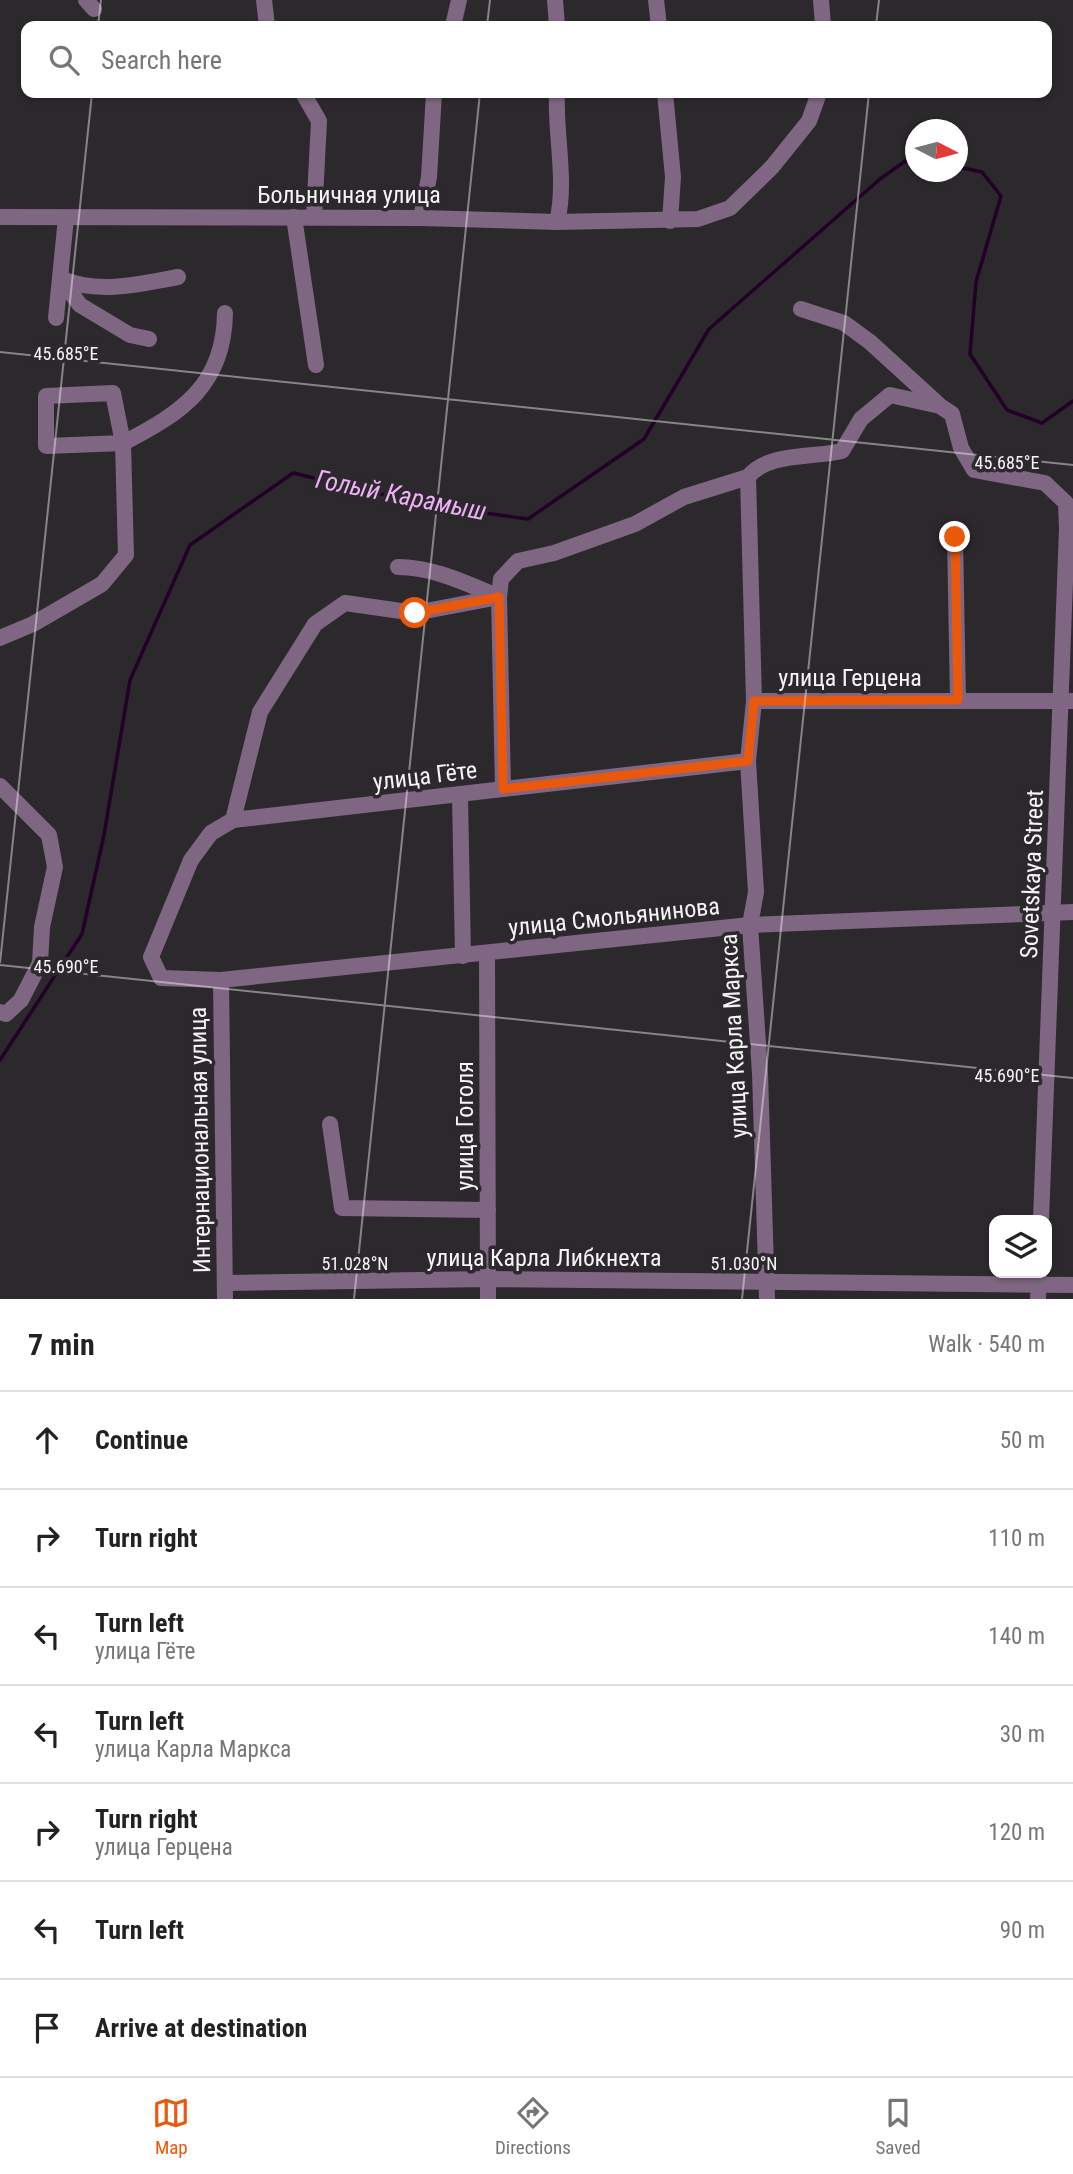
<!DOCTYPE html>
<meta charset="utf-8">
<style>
:root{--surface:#fff;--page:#f2f2f2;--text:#222;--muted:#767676;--line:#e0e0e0;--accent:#ea580c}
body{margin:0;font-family:"Roboto Condensed",sans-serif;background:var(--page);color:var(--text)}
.controls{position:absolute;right:21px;bottom:21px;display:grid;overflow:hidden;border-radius:14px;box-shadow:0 2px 5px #0004}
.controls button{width:63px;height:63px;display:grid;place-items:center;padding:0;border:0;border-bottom:2px solid var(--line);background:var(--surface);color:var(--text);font:35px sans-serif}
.compass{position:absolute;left:905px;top:119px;width:63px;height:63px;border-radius:50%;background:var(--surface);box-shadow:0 2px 5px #0004;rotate:96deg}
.stop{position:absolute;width:21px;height:21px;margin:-16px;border:5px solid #ea580c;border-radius:50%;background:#fff}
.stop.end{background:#ea580c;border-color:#fff;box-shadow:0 2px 7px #0008}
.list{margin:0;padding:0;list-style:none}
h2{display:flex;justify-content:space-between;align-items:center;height:91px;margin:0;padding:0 28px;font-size:30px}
h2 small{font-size:23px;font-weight:400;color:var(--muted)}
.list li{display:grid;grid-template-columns:46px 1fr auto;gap:21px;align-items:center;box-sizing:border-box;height:98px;padding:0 28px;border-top:2px solid var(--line)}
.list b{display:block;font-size:26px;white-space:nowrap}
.list p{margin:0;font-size:23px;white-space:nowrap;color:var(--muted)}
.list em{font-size:23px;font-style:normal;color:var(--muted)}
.icon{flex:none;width:38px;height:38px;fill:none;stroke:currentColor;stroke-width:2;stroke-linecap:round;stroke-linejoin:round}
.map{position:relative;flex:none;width:1073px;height:1299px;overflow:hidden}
.search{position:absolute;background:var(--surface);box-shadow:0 2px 5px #0004;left:21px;right:21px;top:21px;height:77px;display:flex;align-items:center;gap:18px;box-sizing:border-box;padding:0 24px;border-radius:14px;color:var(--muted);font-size:26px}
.sheet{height:777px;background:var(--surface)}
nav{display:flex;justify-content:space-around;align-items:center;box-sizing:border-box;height:98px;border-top:2px solid var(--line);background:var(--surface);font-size:19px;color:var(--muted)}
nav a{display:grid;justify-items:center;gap:4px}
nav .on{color:var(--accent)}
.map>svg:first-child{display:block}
</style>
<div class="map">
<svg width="1073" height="1299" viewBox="0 0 1073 1299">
<rect width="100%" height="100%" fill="#2c292c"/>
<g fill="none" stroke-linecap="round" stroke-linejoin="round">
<g stroke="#230028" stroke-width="3.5">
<polyline points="958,167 982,172 1001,196 976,282 970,354 1007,410 1042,423 1073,401"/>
<polyline points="0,1060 82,934 104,835 130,680 190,545 293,473 427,505 528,519 644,439 709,329 880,179 911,157 916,158"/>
</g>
<g stroke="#7f6682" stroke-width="16">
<polyline points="86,0 94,9"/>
<polyline points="264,0 267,26"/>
<polyline points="555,0 557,26"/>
<polyline points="656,0 659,26"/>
<polyline points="821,0 823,26"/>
<polyline points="453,26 459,0"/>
<polyline points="303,93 319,121 314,217"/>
<path d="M 557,93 C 555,135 567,181 557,222"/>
<polyline points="665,93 673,177 670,221"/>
<polyline points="0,217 421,218 557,222 698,219 730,208 772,167 809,121 819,93"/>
<polyline points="294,217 316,365"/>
<path d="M 66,218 L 60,278 C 98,295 138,284 178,277"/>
<polyline points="421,218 429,177 434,93"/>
<polyline points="801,309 844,323 870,342 938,404"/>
<polyline points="56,318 60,278 80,305 130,335 149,339"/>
<polygon points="113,393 123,443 46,446 46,396"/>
<polyline points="748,477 754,701 748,761 756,892 750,925 760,1073 767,1299"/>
<polyline points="955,537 958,700"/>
<path d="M 398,567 C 433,567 465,583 497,596"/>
<path d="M 0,638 L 33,624 L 102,584 L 126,555 L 123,443 C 182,413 224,385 225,313"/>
<polyline points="754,701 1073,701"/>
<polyline points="748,761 233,820 211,833 191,860 151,957 161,978 221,980 750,925 1073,912"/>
<polyline points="0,786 49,835 55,867 42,927 40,963 21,1000 6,1014 0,1012"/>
<path d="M 503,789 L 499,597 L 501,579 L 518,561 L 554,553 L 635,524 L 684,497 L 748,477 C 768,452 813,458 842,451 L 861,419 L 890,395 L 940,406 L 952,414 L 961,448 L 974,470 L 1045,483 L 1066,503 L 1067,529 L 1041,1220"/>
<polyline points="460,796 463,956"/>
<polyline points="233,820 260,712 315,624 345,603 415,613 499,597"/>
<polyline points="487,953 488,1299"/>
<polyline points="221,980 225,1299"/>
<polyline points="330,1124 342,1208 488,1210"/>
<polyline points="225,1283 488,1279 1073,1285"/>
<polyline points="1038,1299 1039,1273"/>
</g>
</g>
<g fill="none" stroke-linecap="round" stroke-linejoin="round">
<polyline stroke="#ea580c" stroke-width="9" points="415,613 499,597 503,789 748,761 754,701 958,700 955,537"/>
</g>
<path fill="none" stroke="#f6f4f6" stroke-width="2" stroke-opacity="0.45" d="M 98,26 L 101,0M 487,26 L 490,0M 876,26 L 879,0M 0,352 L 1073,465M 0,963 L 92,93M 0,965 L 1073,1078M 354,1299 L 480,93M 742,1299 L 869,93"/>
<g text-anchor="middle" stroke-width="7" stroke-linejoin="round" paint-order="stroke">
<g font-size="24" fill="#f6f4f6" stroke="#2c292c">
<text x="349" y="203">Больничная улица</text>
<text x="850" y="686">улица Герцена</text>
<text transform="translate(425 776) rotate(-7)" y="8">улица Гёте</text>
<text transform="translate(1032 874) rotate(-88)" y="8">Sovetskaya Street</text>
<text transform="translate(614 917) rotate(-6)" y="8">улица Смольянинова</text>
<text transform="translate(734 1036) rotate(-93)" y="8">улица Карла Маркса</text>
<text transform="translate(465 1126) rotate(-90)" y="8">улица Гоголя</text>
<text transform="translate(200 1140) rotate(-91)" y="8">Интернациональная улица</text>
<text x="544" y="1266">улица Карла Либкнехта</text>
</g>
<g font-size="26" font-style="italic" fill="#eeb0f6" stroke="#2c292c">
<text transform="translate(401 495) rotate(11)" y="9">Голый Карамыш</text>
</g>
</g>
<g font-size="18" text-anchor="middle" fill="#f6f4f6" stroke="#2c292c" stroke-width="7" stroke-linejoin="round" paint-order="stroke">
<text x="66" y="360">45.685°E</text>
<text x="1007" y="469">45.685°E</text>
<text x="66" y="973">45.690°E</text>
<text x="1007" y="1082">45.690°E</text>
<text x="355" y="1270">51.028°N</text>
<text x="744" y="1270">51.030°N</text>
</g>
</svg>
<div class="controls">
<button><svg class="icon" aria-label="layers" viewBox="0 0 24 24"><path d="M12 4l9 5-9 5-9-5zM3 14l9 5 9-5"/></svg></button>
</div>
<svg class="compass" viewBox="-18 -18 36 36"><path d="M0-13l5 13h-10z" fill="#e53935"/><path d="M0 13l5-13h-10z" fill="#767676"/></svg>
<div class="stop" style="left:415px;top:613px"></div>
<div class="stop end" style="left:955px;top:537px"></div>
<div class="search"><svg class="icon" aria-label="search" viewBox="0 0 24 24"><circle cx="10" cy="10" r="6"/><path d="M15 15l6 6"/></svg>Search here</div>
</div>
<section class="sheet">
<h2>7 min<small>Walk · 540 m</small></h2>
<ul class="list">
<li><svg class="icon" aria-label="ahead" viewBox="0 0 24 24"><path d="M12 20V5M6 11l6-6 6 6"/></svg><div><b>Continue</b></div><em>50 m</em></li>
<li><svg class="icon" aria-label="right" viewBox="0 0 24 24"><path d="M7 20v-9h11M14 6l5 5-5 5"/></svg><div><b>Turn right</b></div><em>110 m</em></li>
<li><svg class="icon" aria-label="left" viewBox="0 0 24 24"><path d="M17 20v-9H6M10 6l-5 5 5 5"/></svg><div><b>Turn left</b><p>улица Гёте</p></div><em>140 m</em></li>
<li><svg class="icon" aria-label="left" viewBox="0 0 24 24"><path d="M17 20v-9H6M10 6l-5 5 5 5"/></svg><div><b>Turn left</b><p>улица Карла Маркса</p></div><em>30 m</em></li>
<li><svg class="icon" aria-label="right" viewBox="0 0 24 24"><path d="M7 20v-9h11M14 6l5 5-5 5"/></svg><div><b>Turn right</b><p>улица Герцена</p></div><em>120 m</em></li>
<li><svg class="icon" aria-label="left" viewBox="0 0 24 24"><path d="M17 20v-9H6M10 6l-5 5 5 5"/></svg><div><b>Turn left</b></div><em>90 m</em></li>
<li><svg class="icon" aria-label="arrive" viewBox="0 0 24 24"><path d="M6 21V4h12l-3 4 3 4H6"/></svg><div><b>Arrive at destination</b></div></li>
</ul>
</section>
<nav>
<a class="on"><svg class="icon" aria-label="map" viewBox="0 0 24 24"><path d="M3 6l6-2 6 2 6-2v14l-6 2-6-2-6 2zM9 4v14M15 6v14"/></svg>Map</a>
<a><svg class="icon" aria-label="directions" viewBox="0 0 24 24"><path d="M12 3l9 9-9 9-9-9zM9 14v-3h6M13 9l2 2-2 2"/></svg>Directions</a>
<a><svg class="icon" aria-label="saved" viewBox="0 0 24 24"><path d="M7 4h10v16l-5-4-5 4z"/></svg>Saved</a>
</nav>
